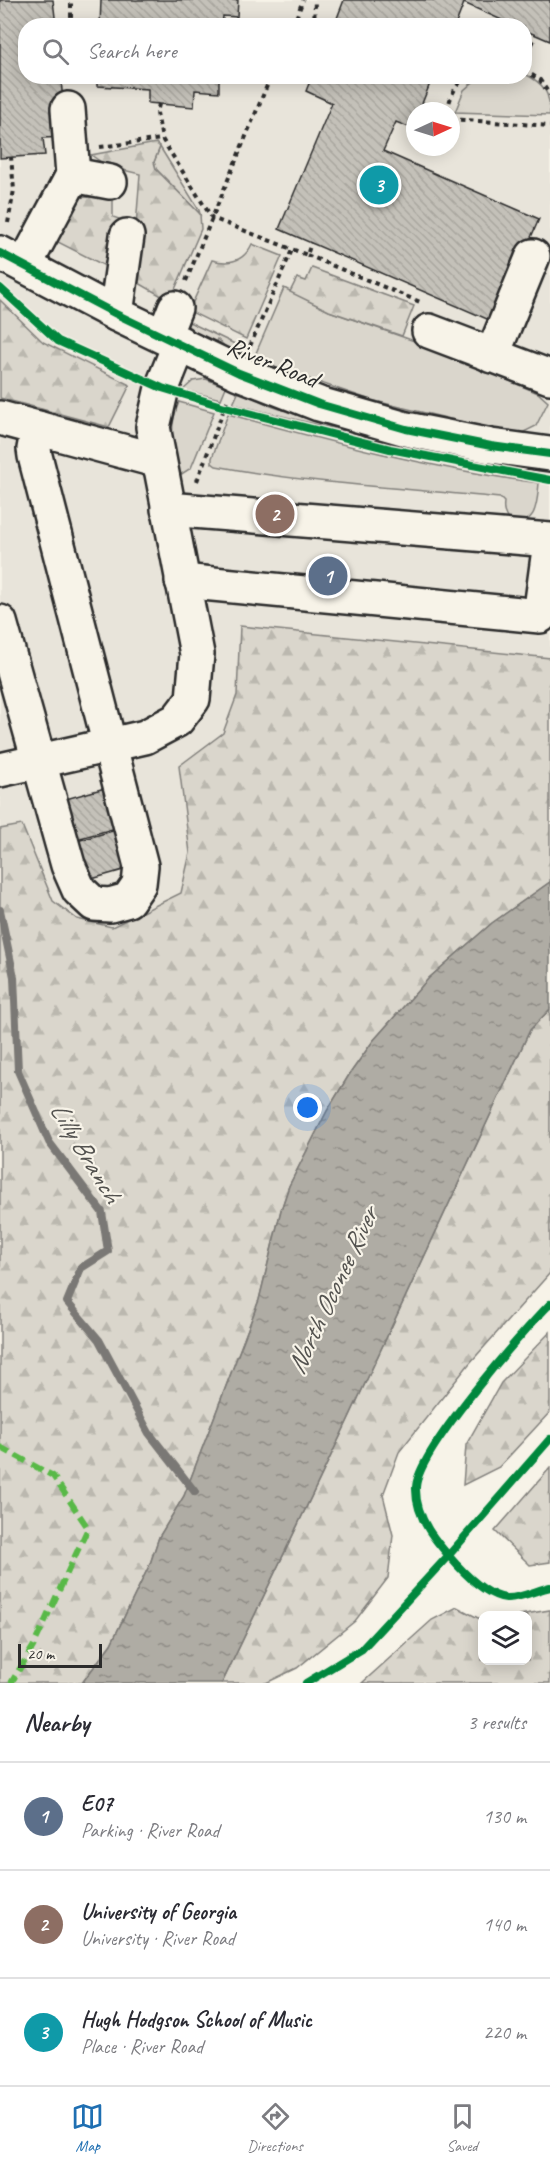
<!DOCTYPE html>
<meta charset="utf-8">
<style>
:root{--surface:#fff;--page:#f2f2f3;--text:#2b2b33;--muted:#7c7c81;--line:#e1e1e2;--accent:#1f6fb2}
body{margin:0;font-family:Caveat,sans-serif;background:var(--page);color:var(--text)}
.controls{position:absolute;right:18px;bottom:18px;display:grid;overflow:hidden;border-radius:12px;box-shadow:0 3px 15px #0003}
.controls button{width:54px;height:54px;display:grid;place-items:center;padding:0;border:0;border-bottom:2px solid var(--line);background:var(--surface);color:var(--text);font:30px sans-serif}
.compass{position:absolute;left:406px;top:102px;width:54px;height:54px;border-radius:50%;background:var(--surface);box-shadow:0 3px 15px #0003;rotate:86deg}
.scale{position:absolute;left:18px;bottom:15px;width:84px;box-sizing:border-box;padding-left:6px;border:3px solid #2b2b2b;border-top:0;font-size:16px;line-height:21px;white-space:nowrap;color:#2b2b2b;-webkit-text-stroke:4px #f7f3e8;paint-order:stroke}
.you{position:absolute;left:308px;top:1108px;width:21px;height:21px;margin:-15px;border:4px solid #fff;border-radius:50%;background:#1a73e8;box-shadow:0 0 0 9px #1a73e833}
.badge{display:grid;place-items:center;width:39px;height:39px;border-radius:50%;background:var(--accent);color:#fff;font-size:20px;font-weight:700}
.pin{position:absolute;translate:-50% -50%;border:3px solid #fff;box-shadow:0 2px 6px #0006}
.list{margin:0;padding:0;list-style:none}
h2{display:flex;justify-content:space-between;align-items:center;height:78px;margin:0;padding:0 24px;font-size:26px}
h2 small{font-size:20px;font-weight:400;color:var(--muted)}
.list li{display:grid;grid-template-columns:39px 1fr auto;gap:18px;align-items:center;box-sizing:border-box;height:108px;padding:0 24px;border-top:2px solid var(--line)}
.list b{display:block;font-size:22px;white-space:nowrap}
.list p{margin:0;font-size:20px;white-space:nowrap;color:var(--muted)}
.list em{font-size:20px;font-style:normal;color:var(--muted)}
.icon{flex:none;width:33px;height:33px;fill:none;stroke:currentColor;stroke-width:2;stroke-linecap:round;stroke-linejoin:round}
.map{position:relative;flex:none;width:550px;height:1683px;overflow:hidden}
.search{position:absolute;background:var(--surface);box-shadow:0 3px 15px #0003;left:18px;right:18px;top:18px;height:66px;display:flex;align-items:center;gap:15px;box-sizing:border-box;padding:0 21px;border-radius:24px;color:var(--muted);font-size:22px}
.sheet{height:402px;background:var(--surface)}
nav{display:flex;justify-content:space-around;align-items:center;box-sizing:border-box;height:84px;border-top:2px solid var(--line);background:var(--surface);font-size:16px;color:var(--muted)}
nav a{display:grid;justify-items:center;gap:3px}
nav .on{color:var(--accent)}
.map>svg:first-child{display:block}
</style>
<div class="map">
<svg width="550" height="1683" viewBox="0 0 550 1683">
<defs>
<pattern id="forest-firs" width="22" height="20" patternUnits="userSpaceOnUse" patternTransform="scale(1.5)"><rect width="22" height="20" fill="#dad6cc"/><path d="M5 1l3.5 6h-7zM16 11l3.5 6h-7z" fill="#bbb8af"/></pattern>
<pattern id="water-ripples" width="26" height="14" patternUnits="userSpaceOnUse" patternTransform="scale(1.5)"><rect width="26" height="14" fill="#afaca4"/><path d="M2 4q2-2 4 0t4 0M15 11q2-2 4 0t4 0" fill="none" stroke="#8f8c86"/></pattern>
<pattern id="building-back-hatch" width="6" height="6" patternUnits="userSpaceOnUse" patternTransform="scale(1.5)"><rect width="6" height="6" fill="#c4c1b9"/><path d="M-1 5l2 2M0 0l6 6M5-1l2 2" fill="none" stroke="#a9a69f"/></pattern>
</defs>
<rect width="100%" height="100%" fill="#f7f3e8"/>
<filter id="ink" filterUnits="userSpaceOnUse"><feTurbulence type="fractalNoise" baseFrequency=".0167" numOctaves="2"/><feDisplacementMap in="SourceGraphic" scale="12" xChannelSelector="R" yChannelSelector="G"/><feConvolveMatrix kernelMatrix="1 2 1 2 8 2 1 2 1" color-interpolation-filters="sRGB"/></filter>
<g filter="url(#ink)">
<path fill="#e8e4da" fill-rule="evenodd" d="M 0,0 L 550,0 L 550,882 L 526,898 L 0,1608 ZM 26,26 L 524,26 L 524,76 L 26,76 ZM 415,111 L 451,111 L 451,147 L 415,147 Z"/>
<g fill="#dad6cc" stroke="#82807c" stroke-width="1.5">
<path d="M 525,74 C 545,84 550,93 550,115 L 455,112 L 464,90 L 479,77 L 524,76 Z"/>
<polygon points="160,147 199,210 200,214 156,169 154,162"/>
<polygon points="284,288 329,311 420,343 538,393 548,402 536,426 522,433 488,428 371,400 253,360"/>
<polygon points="185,320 243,348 241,354 228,349 217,339 215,344 189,330"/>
<polygon points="206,379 226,387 221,399 183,390 193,381"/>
<polygon points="239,391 271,406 344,431 233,404"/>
<path d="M 179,402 L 214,412 L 191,468 L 180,475 C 174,447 167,430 179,402 Z"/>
<path d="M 228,414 C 330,442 433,469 539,483 C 537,503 537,528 509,521 C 504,514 503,510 504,502 L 500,498 C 406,488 310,484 216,466 L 212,463 L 212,458 Z"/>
</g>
<g fill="url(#forest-firs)" stroke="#82807c" stroke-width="1.5">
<polygon points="156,143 160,147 154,162 156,169 200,214 201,229 170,301 132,279 140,174 107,166 91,155"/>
<polygon points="80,197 113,198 113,217 119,219 119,246 115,271 54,240"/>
<path d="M 252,244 L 282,256 L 246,339 L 189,311 L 212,260 C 230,265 244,261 252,244 Z"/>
<polygon points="312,268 414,306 402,336 329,311 290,292 297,278 306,281"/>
<polygon points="0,300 43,342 130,385 109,427 0,398"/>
<polygon points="240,626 550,658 550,882 492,923 429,978 373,1041 349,1075 327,1111 289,1186 281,1210 259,1300 184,1496 159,1537 150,1564 111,1644 82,1683 0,1683 0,829 22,825 53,901 77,919 112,927 181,893 190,853 179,766 223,733 237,695"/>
<polygon points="550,1009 550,1273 469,1364 399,1452 383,1495 393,1535 388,1578 355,1621 297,1668 266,1683 222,1683 347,1422 530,1030"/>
<polygon points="550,1332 550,1412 499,1467 463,1485 466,1445 501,1383"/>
<polygon points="550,1468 550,1562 530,1565 495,1531"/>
<polygon points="457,1607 478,1618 482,1618 482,1660 528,1660 528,1616 519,1615 550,1610 550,1683 362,1683 432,1620"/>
</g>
<polygon fill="url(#water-ripples)" stroke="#7a7874" stroke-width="1.5" points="550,882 550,1009 530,1030 347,1422 222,1683 82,1683 111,1644 150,1564 159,1537 184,1496 259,1300 281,1210 289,1186 327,1111 349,1075 373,1041 429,978 492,923"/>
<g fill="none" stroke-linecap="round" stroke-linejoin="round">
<polyline stroke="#7a7874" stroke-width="8" points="0,910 14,977 18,1071 49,1142 102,1212 108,1251 81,1268 67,1302 99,1340 149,1433 195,1492"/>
</g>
<g fill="url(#building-back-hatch)" stroke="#2b2b2b" stroke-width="1.5">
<polygon points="0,0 53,0 56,26 26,26 26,76 219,76 219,92 195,90 194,107 148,103 148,89 97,86 97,77 61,79 66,137 43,138 45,155 0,158"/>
<polygon points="101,0 238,0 237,17 223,16 222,26 100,26"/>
<polygon points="344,0 550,0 550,41 524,30 524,26 515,26 464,3 455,26 334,26"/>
<polygon points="312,76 433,76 419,111 415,111 415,119 411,128 396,122 383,151 539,219 494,322 279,229 332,103 306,91"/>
<polygon points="105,788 116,828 77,839 66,799"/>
<polygon points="116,830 127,869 88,880 77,841"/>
</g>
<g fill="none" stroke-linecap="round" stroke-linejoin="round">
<defs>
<g id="minor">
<polyline points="68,109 73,175"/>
<polyline points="0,253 116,314 239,373 319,404 406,429 491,446 550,454"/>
<polyline points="25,265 73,175 110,182"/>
<polyline points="116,314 127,236"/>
<polyline points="429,331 550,377"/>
<polyline points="164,336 175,308"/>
<polyline points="492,356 533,256"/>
<polyline points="0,418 159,461"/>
<polyline points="168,509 550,540"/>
<polyline points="182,581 540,616 550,542"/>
<polyline points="0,622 68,865 79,890 94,904 110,905 128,900 139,884 141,866 35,456 34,449 38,428"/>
<polyline points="0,770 145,737 177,720 193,699 197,654 153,427 162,388 180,343"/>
</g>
</defs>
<use href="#minor" stroke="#2b2b2b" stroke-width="38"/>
<g stroke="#2b2b2b" stroke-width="4" stroke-dasharray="4.5 4.5" stroke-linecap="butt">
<polyline points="71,26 71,0"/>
<polyline points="293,26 303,0"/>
<polyline points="314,26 315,0"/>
<polyline points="524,61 535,38"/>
<polyline points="524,70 540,80 550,95"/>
<polyline points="159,104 157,113 162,139"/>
<path d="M 448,111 C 449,97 456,84 467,76"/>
<polyline points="451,119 550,126"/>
<polyline points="100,147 162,139 212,218 307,255 311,243"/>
<polyline points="8,223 14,190 11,157"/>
<polyline points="307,255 420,302"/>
<polyline points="186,281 271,76"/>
<polyline points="250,346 292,250"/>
<polyline points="197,481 227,401"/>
</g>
<use href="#minor" stroke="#f7f3e8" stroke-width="33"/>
<polyline stroke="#58b947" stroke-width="6" stroke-dasharray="12 6" stroke-linecap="butt" points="0,1447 53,1476 88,1528 33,1647 11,1683"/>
<defs>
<g id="cycleway">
<polyline points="0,253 116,314 239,373 319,404 406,429 491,446 550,454"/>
<polyline points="0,288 58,341 162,388 225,407 390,449 550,480"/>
<path d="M 550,1304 C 522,1332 418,1451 416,1487 C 415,1519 437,1543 457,1565 C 469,1578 488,1596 506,1598 C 519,1599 537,1590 550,1587"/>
<polyline points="306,1683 362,1649 448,1556 550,1439"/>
</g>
</defs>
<use href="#cycleway" stroke="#f7f3e8" stroke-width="11"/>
<use href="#cycleway" stroke="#00873e" stroke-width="8"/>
</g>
</g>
<g text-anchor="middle" stroke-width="4.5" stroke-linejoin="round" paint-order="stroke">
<g font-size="26" fill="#2b2b2b" stroke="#f7f3e8">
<text transform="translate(273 362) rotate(22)" y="9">River Road</text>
</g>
<g font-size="27" font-style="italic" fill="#53524f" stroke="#f7f3e8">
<text transform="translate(86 1152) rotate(59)" y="9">Lilly Branch</text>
<text transform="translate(332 1291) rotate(-65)" y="9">North Oconee River</text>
</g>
</g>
</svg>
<div class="controls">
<button><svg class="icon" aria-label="layers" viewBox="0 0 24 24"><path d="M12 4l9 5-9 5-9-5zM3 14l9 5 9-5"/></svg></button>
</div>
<svg class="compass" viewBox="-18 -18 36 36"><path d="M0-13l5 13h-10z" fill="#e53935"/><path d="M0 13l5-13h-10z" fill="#7c7c81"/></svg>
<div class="scale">20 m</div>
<div class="you"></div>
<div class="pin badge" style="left:328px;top:576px;background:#5c6f8a">1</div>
<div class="pin badge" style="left:275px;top:514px;background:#8d6e63">2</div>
<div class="pin badge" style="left:379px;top:185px;background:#0f9aa8">3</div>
<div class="search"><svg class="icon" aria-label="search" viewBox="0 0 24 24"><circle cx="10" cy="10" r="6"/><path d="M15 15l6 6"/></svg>Search here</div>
</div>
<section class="sheet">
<h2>Nearby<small>3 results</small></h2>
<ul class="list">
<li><span class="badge" style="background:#5c6f8a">1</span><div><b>E07</b><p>Parking · River Road</p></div><em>130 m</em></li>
<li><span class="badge" style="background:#8d6e63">2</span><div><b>University of Georgia</b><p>University · River Road</p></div><em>140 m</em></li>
<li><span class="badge" style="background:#0f9aa8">3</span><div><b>Hugh Hodgson School of Music</b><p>Place · River Road</p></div><em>220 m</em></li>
</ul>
</section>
<nav>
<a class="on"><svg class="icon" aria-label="map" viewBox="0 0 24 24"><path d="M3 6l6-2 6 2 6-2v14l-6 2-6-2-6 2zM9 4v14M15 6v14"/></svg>Map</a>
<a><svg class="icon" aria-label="directions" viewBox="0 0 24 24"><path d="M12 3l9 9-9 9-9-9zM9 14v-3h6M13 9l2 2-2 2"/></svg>Directions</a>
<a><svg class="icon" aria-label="saved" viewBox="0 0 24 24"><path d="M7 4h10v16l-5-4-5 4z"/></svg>Saved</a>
</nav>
